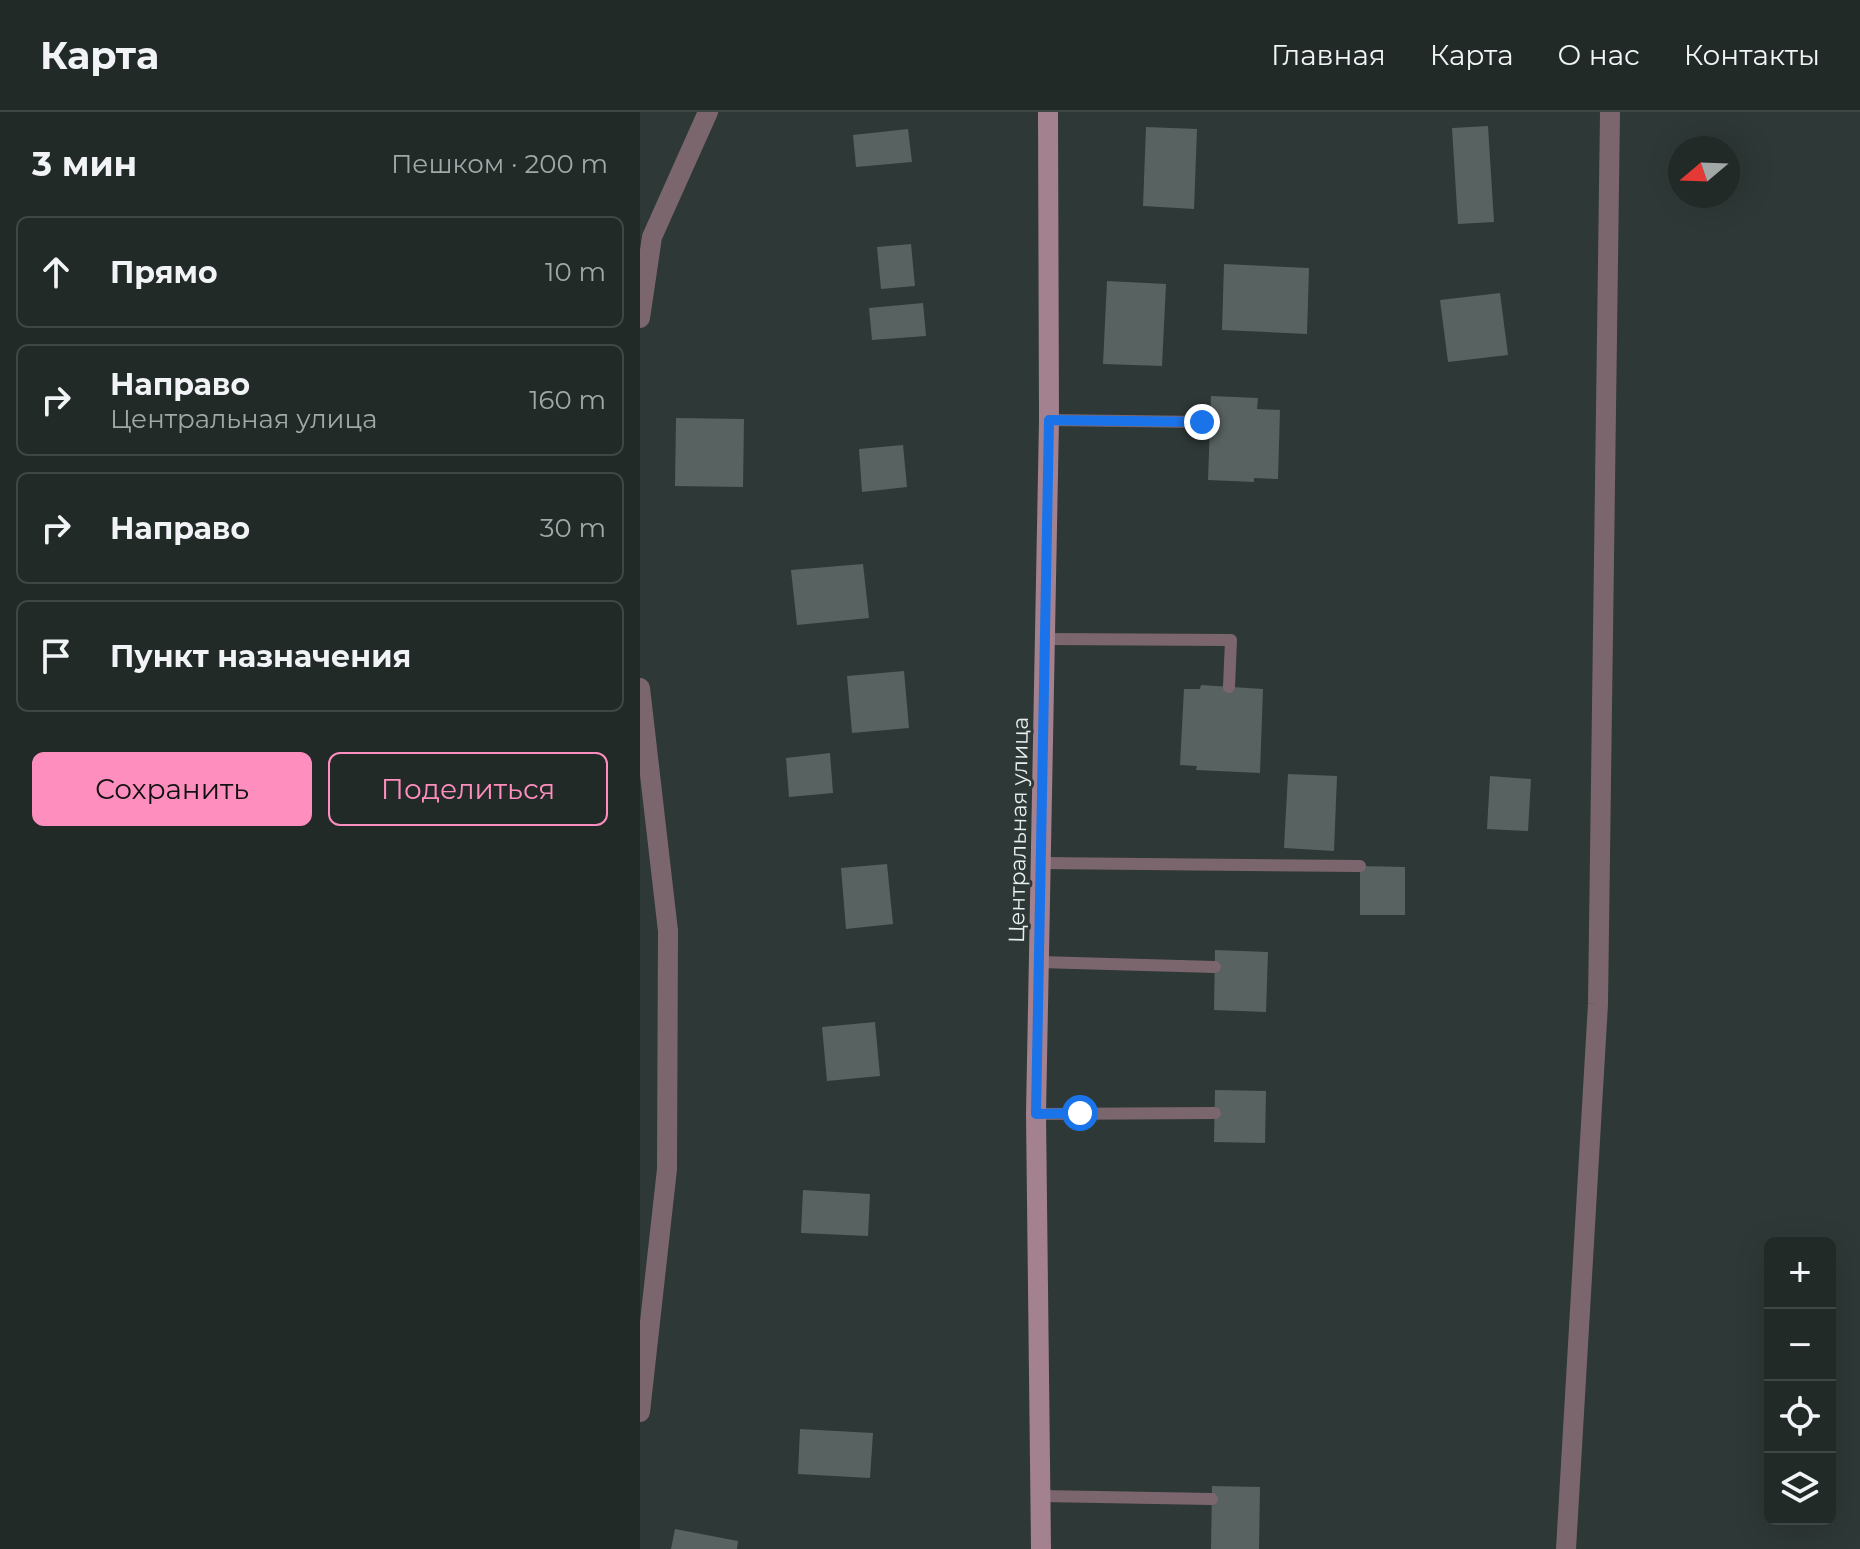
<!DOCTYPE html>
<html lang="ru">
<meta charset="utf-8">
<style>
:root{--surface:#222a28;--page:#2e3634;--text:#f1f3f6;--muted:#a2a7a8;--line:#3f4645;--accent:#fe8ebd}
body{margin:0;font-family:Montserrat,sans-serif;background:var(--page);color:var(--text)}
.controls{position:absolute;right:24px;bottom:24px;display:grid;overflow:hidden;border-radius:12px;box-shadow:0 8px 32px #0002}
.controls button{width:72px;height:72px;display:grid;place-items:center;padding:0;border:0;border-bottom:2px solid var(--line);background:var(--surface);color:var(--text);font:40px sans-serif}
.compass{position:absolute;left:1028px;top:24px;width:72px;height:72px;border-radius:50%;background:var(--surface);box-shadow:0 8px 32px #0002;rotate:251deg}
.stop{position:absolute;width:24px;height:24px;margin:-18px;border:6px solid #1a73e8;border-radius:50%;background:#fff}
.stop.end{background:#1a73e8;border-color:#fff;box-shadow:0 2px 8px #0008}
.list{margin:0;padding:0;list-style:none}
h2{display:flex;justify-content:space-between;align-items:center;height:104px;margin:0;padding:0 32px;font-size:34px}
h2 small{font-size:26px;font-weight:400;color:var(--muted)}
.list li{display:grid;grid-template-columns:52px 1fr auto;gap:24px;align-items:center;box-sizing:border-box;height:112px;margin:0 16px 16px;padding:0 16px;border:2px solid var(--line);border-radius:12px}
.list b{display:block;font-size:30px;white-space:nowrap}
.list p{margin:0;font-size:26px;white-space:nowrap;color:var(--muted)}
.list em{font-size:26px;font-style:normal;color:var(--muted)}
.actions{display:flex;gap:16px;padding:24px 32px}
.actions a{flex:1;padding:18px 0;border:2px solid var(--accent);border-radius:12px;text-align:center;font-size:28px;color:var(--accent)}
.actions .main{background:var(--accent);color:#111}
.icon{flex:none;width:44px;height:44px;fill:none;stroke:currentColor;stroke-width:2;stroke-linecap:round;stroke-linejoin:round}
.map{position:relative;flex:none;width:1220px;height:1437px;overflow:hidden}
header{display:flex;align-items:center;gap:48px;box-sizing:border-box;height:112px;padding:0 40px;background:var(--surface);border-bottom:2px solid var(--line)}
header strong{font-size:38px}
nav{display:flex;gap:44px;margin-inline-start:auto;font-size:28px}
main{display:flex}
aside{flex:1;background:var(--surface)}
.map>svg:first-child{display:block}
</style>
<header>
<strong>Карта</strong>
<nav><a>Главная</a><a>Карта</a><a>О нас</a><a>Контакты</a></nav>
</header>
<main>
<aside>
<h2>3 мин<small>Пешком · 200 m</small></h2>
<ul class="list">
<li><svg class="icon" aria-label="ahead" viewBox="0 0 24 24"><path d="M12 20V5M6 11l6-6 6 6"/></svg><div><b>Прямо</b></div><em>10 m</em></li>
<li><svg class="icon" aria-label="right" viewBox="0 0 24 24"><path d="M7 20v-9h11M14 6l5 5-5 5"/></svg><div><b>Направо</b><p>Центральная улица</p></div><em>160 m</em></li>
<li><svg class="icon" aria-label="right" viewBox="0 0 24 24"><path d="M7 20v-9h11M14 6l5 5-5 5"/></svg><div><b>Направо</b></div><em>30 m</em></li>
<li><svg class="icon" aria-label="arrive" viewBox="0 0 24 24"><path d="M6 21V4h12l-3 4 3 4H6"/></svg><div><b>Пункт назначения</b></div></li>
</ul>
<div class="actions"><a class="main">Сохранить</a><a>Поделиться</a></div>
</aside>
<div class="map">
<svg width="1220" height="1437" viewBox="0 0 1220 1437">
<rect width="100%" height="100%" fill="#2e3836"/>
<g fill="#586260">
<polygon points="848,14 854,110 818,112 812,16"/>
<polygon points="506,15 557,17 554,97 503,94"/>
<polygon points="268,17 272,50 216,55 213,23"/>
<polygon points="271,132 275,174 241,177 237,135"/>
<polygon points="584,152 669,156 667,222 582,218"/>
<polygon points="467,169 526,172 522,254 463,252"/>
<polygon points="860,181 868,243 808,250 800,188"/>
<polygon points="283,191 286,224 232,228 229,196"/>
<polygon points="571,284 618,286 617,297 640,298 638,367 614,366 614,370 568,368"/>
<polygon points="36,306 104,307 103,375 35,374"/>
<polygon points="263,333 267,375 222,380 219,337"/>
<polygon points="223,452 229,506 157,513 151,458"/>
<polygon points="264,559 269,616 212,621 207,564"/>
<polygon points="561,573 623,577 620,661 556,658 557,654 540,653 544,577 560,577"/>
<polygon points="190,641 193,681 149,685 146,646"/>
<polygon points="648,662 697,664 694,739 644,736"/>
<polygon points="850,664 891,667 888,719 847,717"/>
<polygon points="247,752 253,812 206,817 201,756"/>
<polygon points="720,754 765,755 765,803 720,803"/>
<polygon points="575,838 628,840 626,900 574,898"/>
<polygon points="235,910 240,964 187,969 182,915"/>
<polygon points="575,978 626,979 625,1031 574,1030"/>
<polygon points="163,1078 230,1082 228,1124 161,1121"/>
<polygon points="160,1317 233,1321 230,1366 158,1362"/>
<polygon points="572,1374 620,1375 619,1437 571,1437"/>
<polygon points="35,1417 98,1429 97,1437 31,1437"/>
</g>
<g fill="none" stroke-linecap="round" stroke-linejoin="round">
<g stroke="#7c666e" stroke-width="12">
<polyline points="409,308 562,310"/>
<polyline points="406,527 591,528 589,575"/>
<polyline points="400,751 720,754"/>
<polyline points="399,850 575,855"/>
<polyline points="396,1002 575,1001"/>
<polyline points="400,1384 572,1387"/>
</g>
<g stroke="#7c666e" stroke-width="20">
<polyline points="0,206 12,125 68,0"/>
<polyline points="0,576 28,819 27,1057 0,1300"/>
<polyline points="926,1437 958,892 970,0"/>
</g>
<polyline stroke="#a3818e" stroke-width="20" points="401,1437 396,1002 409,308 408,0"/>
</g>
<g fill="none" stroke-linecap="round" stroke-linejoin="round">
<polyline stroke="#1a73e8" stroke-width="10" points="440,1001 396,1002 409,308 562,310"/>
</g>
<g text-anchor="middle" stroke-width="6" stroke-linejoin="round" paint-order="stroke">
<g font-size="22" fill="#e8eeed" stroke="#2e3836">
<text transform="translate(378 718) rotate(-89)" y="8">Центральная улица</text>
</g>
</g>
</svg>
<div class="controls">
<button>+</button>
<button>−</button>
<button><svg class="icon" aria-label="locate" viewBox="0 0 24 24"><circle cx="12" cy="12" r="6"/><path d="M12 2v4M12 18v4M2 12h4M18 12h4"/></svg></button>
<button><svg class="icon" aria-label="layers" viewBox="0 0 24 24"><path d="M12 4l9 5-9 5-9-5zM3 14l9 5 9-5"/></svg></button>
</div>
<svg class="compass" viewBox="-18 -18 36 36"><path d="M0-13l5 13h-10z" fill="#e53935"/><path d="M0 13l5-13h-10z" fill="#a2a7a8"/></svg>
<div class="stop" style="left:440px;top:1001px"></div>
<div class="stop end" style="left:562px;top:310px"></div>
</div>
</main>
